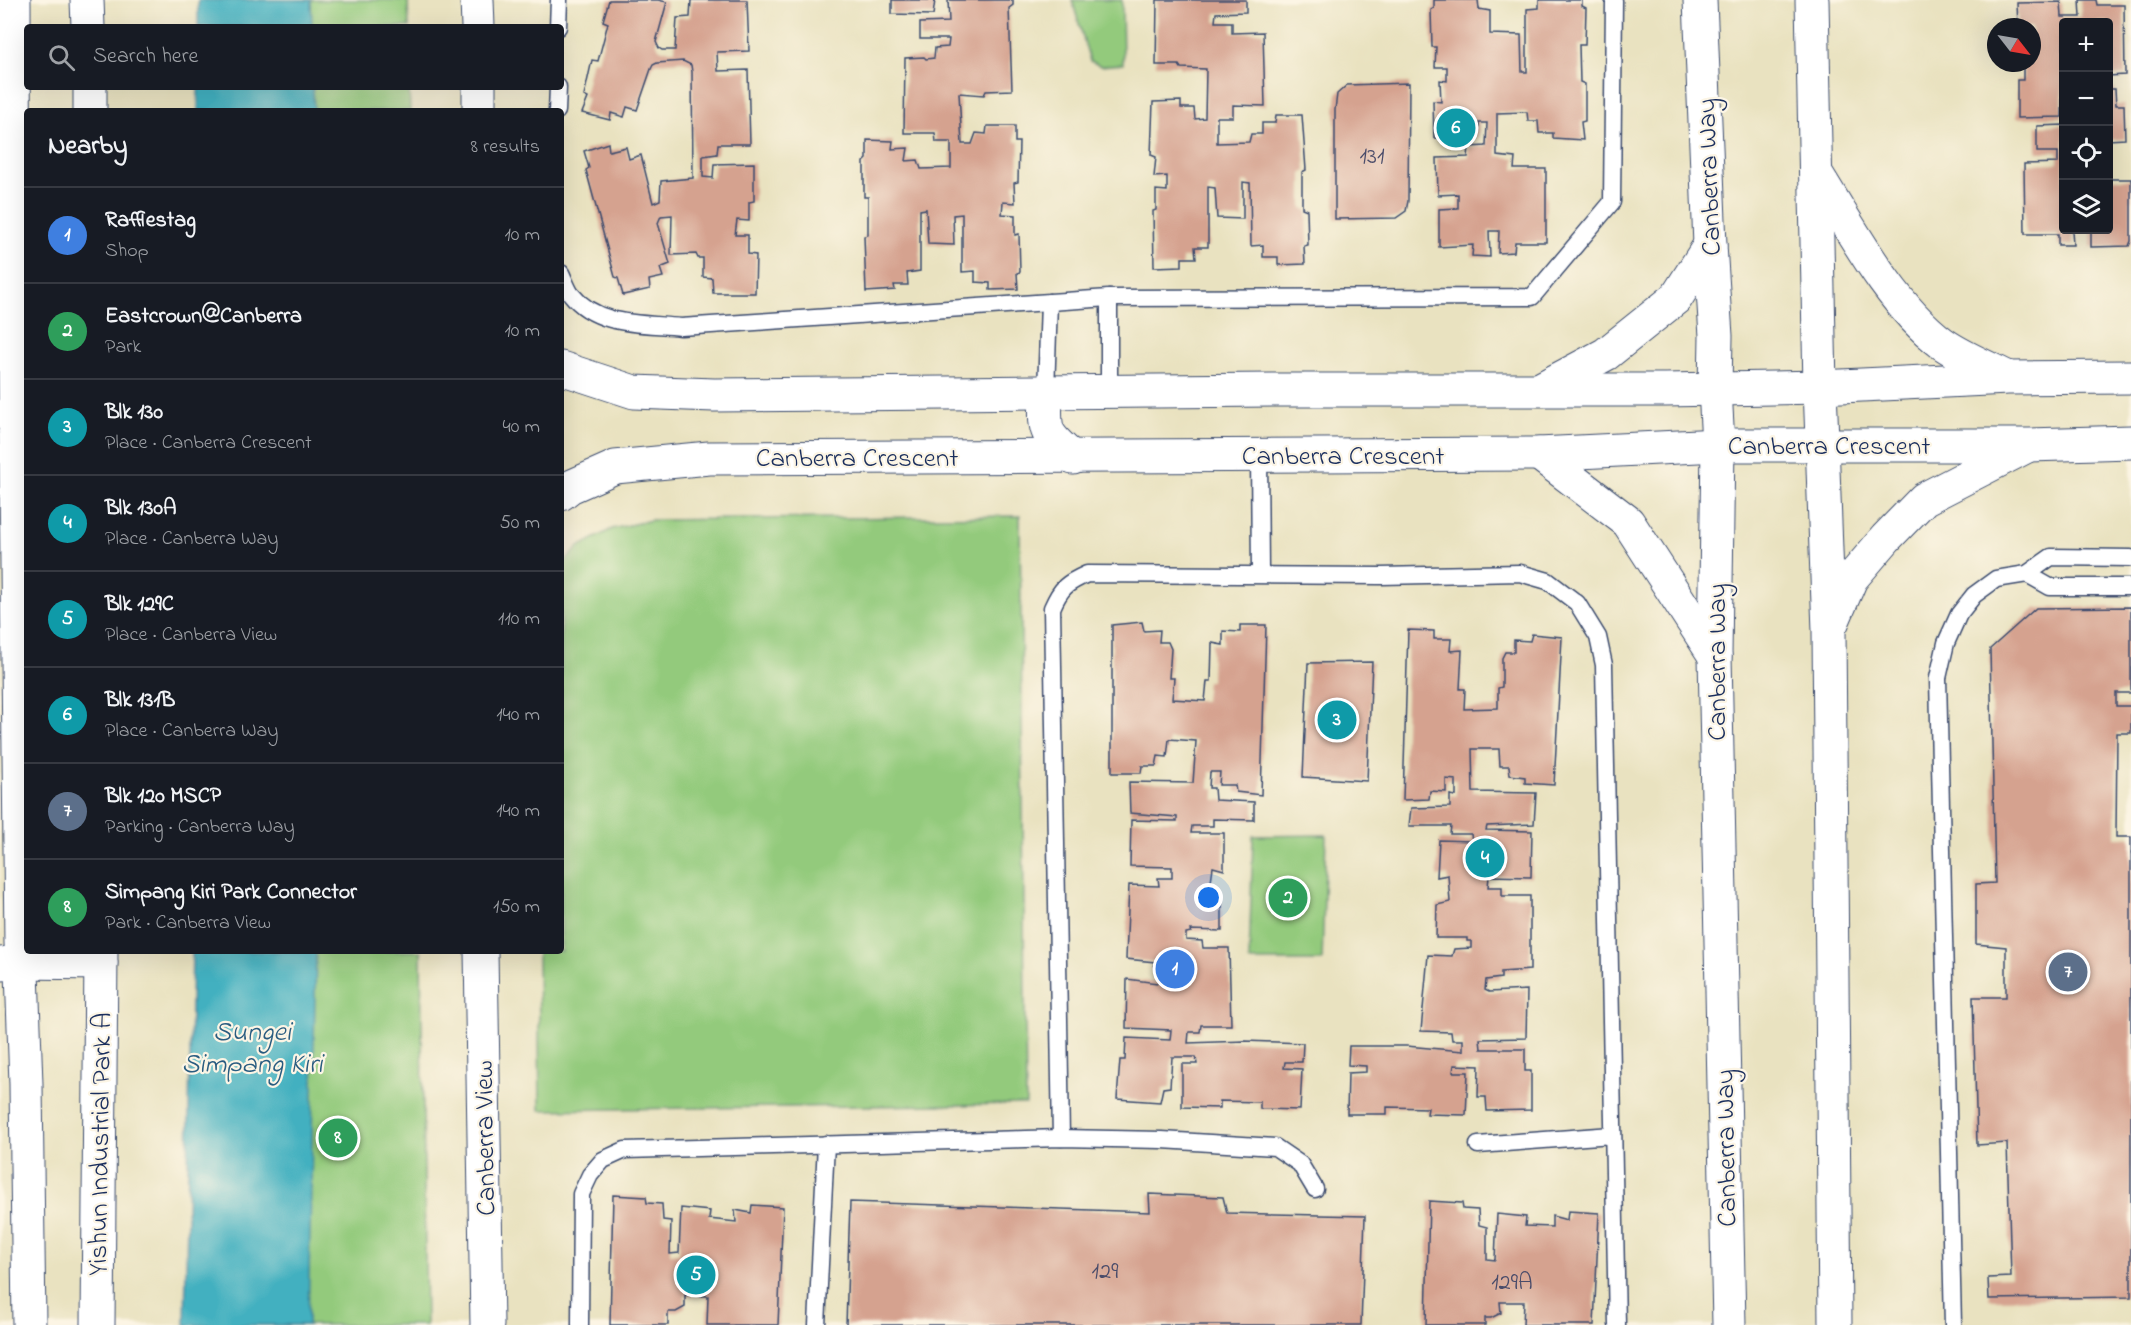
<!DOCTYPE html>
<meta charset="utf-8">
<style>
:root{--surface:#171b24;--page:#20242c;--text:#f1f3f6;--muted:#9ea1a6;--line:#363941;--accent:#1f6fb2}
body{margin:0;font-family:"Indie Flower",sans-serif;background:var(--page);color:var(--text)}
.controls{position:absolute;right:18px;top:18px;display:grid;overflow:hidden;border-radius:6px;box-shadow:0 6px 24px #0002}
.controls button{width:54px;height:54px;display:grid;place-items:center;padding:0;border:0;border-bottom:2px solid var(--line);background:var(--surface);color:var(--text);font:30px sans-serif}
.compass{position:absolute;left:1987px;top:18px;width:54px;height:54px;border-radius:50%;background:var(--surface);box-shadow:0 6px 24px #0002;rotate:121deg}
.you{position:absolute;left:1209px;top:898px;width:21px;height:21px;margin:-15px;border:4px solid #fff;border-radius:50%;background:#1a73e8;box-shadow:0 0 0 9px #1a73e833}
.badge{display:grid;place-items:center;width:39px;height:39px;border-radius:50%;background:var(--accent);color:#fff;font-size:20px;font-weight:700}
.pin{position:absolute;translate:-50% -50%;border:3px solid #fff;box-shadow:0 2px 6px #0006}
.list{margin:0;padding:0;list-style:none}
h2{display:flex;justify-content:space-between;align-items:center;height:78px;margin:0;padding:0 24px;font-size:26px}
h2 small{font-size:20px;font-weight:400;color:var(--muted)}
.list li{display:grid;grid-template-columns:39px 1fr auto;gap:18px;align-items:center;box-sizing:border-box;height:96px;padding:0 24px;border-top:2px solid var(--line)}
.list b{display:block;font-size:22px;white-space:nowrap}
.list p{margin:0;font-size:20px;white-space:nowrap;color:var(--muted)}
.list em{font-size:20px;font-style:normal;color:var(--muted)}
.icon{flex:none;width:33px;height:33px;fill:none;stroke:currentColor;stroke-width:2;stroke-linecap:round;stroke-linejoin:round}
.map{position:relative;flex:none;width:2131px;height:1325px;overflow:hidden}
.search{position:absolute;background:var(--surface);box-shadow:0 6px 24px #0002;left:24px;top:24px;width:540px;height:66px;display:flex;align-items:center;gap:15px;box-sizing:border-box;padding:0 21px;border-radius:6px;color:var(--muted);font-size:22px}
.panel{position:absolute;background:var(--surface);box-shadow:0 6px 24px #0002;left:24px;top:108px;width:540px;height:846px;border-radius:6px}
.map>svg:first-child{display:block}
</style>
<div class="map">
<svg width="2131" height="1325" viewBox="0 0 2131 1325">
<rect width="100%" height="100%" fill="#fcf5e5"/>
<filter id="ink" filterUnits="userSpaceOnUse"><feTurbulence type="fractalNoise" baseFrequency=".0167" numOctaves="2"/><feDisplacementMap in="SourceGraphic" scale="12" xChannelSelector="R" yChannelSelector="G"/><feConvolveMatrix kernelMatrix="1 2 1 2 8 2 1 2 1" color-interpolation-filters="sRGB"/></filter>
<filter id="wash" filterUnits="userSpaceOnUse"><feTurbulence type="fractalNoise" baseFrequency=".008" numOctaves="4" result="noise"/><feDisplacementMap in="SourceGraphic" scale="24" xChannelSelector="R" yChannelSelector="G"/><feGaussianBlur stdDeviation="1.35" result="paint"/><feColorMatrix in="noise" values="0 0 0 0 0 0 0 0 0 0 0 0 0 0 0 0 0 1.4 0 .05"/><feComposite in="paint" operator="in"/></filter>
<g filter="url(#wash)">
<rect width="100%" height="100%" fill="#e9e2c0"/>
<g fill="#93ca7c" stroke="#577c6d" stroke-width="1.5">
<polygon points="241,0 408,0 409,27 241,27"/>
<polygon points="1072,0 1122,0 1123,64 1101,66 1090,61"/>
<polygon points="242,87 409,87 410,111 242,111"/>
<polygon points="1020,516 1026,1104 540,1110 538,951 561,951 561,566 580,546 612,529 651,520"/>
<polygon points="1326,835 1322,961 1249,961 1253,836"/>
<polygon points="250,951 421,951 426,1325 254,1325"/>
</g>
<g fill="#43b0c0" stroke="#2f708f" stroke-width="1.5">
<polygon points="198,0 311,0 312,27 198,27"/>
<polygon points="198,87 313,87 314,111 198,111"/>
<polygon points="192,951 316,951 308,1325 185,1325"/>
</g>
<g id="blocks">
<g fill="#d5a28f">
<polygon points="609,0 658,0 667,2 656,42 659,48 662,50 675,50 677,18 690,17 691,0 747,0 749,51 717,52 718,71 748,70 750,144 718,144 717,154 703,156 703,177 713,178 714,164 754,163 754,201 749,202 749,221 737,220 735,235 748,235 748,254 756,255 755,293 713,293 712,278 703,277 703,258 698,258 696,254 671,255 672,215 661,216 658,223 670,264 660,268 663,277 649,280 650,289 623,295 618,278 615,277 586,170 589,168 584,151 608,143 609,151 626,147 629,159 641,155 653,203 660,200 661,181 693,178 692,72 691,65 683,61 657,63 653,65 651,69 637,110 627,107 624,117 611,113 610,120 582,113 588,98 584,96 592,60 598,61 608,23 603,21"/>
<polygon points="892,0 935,0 933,15 892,14"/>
<polygon points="948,0 1013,0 1013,5 1009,8 1012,90 986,91 984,95 959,93 962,144 972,144 976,133 986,134 987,126 1015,126 1015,142 1019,142 1018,182 1014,183 1015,203 1003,202 1002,214 1015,215 1015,235 1019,234 1020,272 1017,273 1018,289 990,290 990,283 975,282 975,271 962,272 962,214 953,215 954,245 928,244 926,209 920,210 920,271 907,273 908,285 894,285 895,290 866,292 864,236 868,235 868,197 864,197 864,162 867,159 867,140 893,141 892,149 908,148 906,161 918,160 921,169 951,168 951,142 936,142 935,133 904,133 905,58 924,57 926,59 934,58 935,48 948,47 949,39 920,39 920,23 949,22"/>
<polygon points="1157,0 1246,0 1246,12 1216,13 1215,22 1232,22 1232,33 1263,32 1265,106 1233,105 1233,117 1217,117 1217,143 1249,142 1251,134 1262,134 1262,123 1275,123 1276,115 1302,115 1306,170 1302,172 1302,208 1307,210 1308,245 1304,246 1305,264 1278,265 1278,257 1263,257 1263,245 1251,246 1250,183 1243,182 1243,219 1217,218 1215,188 1208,187 1208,247 1195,247 1196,258 1182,258 1182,266 1154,267 1153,211 1156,210 1156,190 1167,191 1167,176 1154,177 1156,157 1151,155 1153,102 1181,101 1181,108 1194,108 1195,119 1205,118 1206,69 1181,68 1179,65 1156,65"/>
<polygon points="1434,0 1478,0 1479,9 1490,11 1490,34 1521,35 1522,72 1527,72 1527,9 1539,8 1539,0 1582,0 1582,6 1586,8 1585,45 1579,45 1580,82 1585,84 1585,121 1581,122 1583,140 1553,138 1553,133 1539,133 1538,121 1528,121 1527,112 1497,113 1497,156 1515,158 1514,169 1546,169 1546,242 1515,242 1514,252 1498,253 1499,231 1489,231 1490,257 1472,256 1473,245 1439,247 1439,209 1458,208 1458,194 1438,195 1437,158 1468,157 1469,147 1486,146 1487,123 1479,123 1478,138 1434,138 1433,101 1441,102 1440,80 1447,81 1447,67 1435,67 1436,47 1432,47 1431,10 1434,8"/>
<polygon points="2080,0 2096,0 2097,5 2124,5 2125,75 2108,76 2108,22 2064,22 2062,117 2017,118 2017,80 2023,80 2023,63 2032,63 2032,27 2018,27 2017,3 2061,2 2062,17 2081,17"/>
<polygon points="1409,83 1408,201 1406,211 1396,218 1335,219 1335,110 1337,94 1347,85"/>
<polygon points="2108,89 2115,89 2116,105 2124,105 2125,139 2108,140"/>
<polygon points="2064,125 2064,230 2072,230 2073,245 2058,245 2058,234 2025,234 2024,164 2058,163 2058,152 2037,152 2037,126"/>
<polygon points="2108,179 2131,179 2131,241 2129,246 2091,247 2091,230 2108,230"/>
<polygon points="2131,607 2131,693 2116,693 2116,706 2131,706 2131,733 2117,733 2116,837 2131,837 2131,1297 1989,1299 1988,1278 2011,1277 2007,1143 1977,1145 1973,997 2006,997 2006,947 1976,944 1976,884 1995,883 1990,649 2036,608"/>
<polygon points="1142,622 1144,631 1160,630 1159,642 1168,642 1171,649 1169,678 1174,678 1172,699 1205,701 1207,681 1211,681 1212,643 1223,645 1223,631 1240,632 1240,625 1266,625 1261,795 1236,792 1235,785 1219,785 1220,772 1210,772 1209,788 1214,788 1215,800 1254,802 1254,820 1213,819 1213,826 1192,826 1191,833 1224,833 1224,870 1213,867 1209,895 1222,899 1222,931 1190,930 1191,932 1186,933 1186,940 1202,941 1203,948 1229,948 1231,1025 1201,1025 1200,1032 1189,1032 1188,1043 1245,1041 1303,1043 1302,1062 1285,1062 1284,1068 1302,1069 1300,1110 1260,1109 1260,1102 1220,1101 1220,1108 1182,1107 1182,1064 1197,1064 1196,1057 1172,1057 1170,1087 1163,1088 1160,1102 1117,1099 1120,1060 1125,1060 1126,1038 1170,1040 1171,1030 1126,1028 1127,979 1165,984 1169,981 1169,970 1154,968 1155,962 1126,959 1129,885 1159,886 1158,878 1172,878 1172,867 1130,866 1131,820 1177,821 1177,817 1130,813 1129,782 1193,783 1196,741 1169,739 1167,757 1158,756 1156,766 1142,766 1141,773 1112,773 1112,625"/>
<polygon points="1408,630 1434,631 1434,639 1451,639 1450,651 1462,650 1460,689 1465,689 1464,709 1498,708 1498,688 1502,687 1502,658 1505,652 1514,652 1514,640 1530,641 1532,634 1562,637 1554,785 1525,783 1525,777 1510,775 1509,766 1500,766 1499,749 1472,749 1473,792 1536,793 1534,824 1487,826 1486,830 1532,831 1531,877 1489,876 1488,887 1502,887 1502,896 1530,896 1530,970 1501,972 1501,978 1486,980 1485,990 1489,992 1527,990 1526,1038 1480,1039 1481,1049 1525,1049 1525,1071 1531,1071 1531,1110 1487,1111 1486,1097 1478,1097 1479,1066 1454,1065 1453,1072 1468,1072 1466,1115 1427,1114 1428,1108 1387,1107 1387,1114 1347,1114 1348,1073 1366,1072 1366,1066 1348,1065 1349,1046 1406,1046 1463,1051 1463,1040 1452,1040 1451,1032 1421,1031 1428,955 1452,956 1454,949 1471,948 1471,941 1467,941 1467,938 1436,938 1437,905 1450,902 1448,875 1437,877 1439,840 1472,841 1471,834 1450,834 1451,826 1409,826 1411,808 1450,807 1450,795 1456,796 1456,780 1446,779 1446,792 1430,791 1429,799 1403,800"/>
<polygon points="1372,662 1367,781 1303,777 1308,663"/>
<polygon points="1149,1194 1223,1197 1227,1213 1365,1216 1361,1325 846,1325 850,1202 1150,1212"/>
<polygon points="613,1195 646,1197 647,1203 662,1204 663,1220 671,1221 670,1254 679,1253 681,1208 710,1211 709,1219 736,1222 735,1210 751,1213 752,1205 783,1207 778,1325 707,1325 708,1296 685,1295 685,1307 676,1312 668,1312 668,1325 610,1325"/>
<polygon points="1429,1201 1462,1203 1463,1209 1478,1210 1479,1225 1487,1227 1487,1259 1495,1260 1497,1214 1526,1217 1525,1226 1552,1227 1552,1216 1567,1220 1568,1211 1599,1213 1594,1325 1523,1325 1524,1302 1500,1302 1501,1313 1491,1318 1485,1318 1485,1325 1426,1325"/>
</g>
</g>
</g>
<g filter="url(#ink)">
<use href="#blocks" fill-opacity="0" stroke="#3a4a6d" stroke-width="1.5"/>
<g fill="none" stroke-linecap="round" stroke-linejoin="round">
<defs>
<g id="service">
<polyline points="558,27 559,0"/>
<polyline points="557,111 558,87"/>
<path d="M 561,273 C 564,279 567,288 571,294 C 597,327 642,323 681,327 L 1109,298 L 1532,297 L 1612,202 L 1614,0"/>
<polyline points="1109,298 1109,392"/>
<polyline points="1046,392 1049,302"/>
<polyline points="1259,455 1260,573"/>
<polyline points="2027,574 2050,587 2131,587"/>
<path d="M 1061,1138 L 1052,608 C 1061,587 1067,583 1087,574 L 1381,576 L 1520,573 L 1548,581 L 1577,603 L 1598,637 L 1604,665 L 1617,1325"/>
<polyline points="1478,1145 1612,1135"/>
<polyline points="580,1325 581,1194 590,1175 603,1160 625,1150 1061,1138 1162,1140 1275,1147 1300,1164 1315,1189"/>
<polyline points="817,1325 826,1144"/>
<polyline points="1953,1325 1938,678 1946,643 1959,614 1974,595 1996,579 2027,574 2051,557 2131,558"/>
</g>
<g id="minor">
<polyline points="14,0 15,377 21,943 26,1084 29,1325"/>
<polyline points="87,0 88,27"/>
<polyline points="477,0 478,27"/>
<polyline points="1700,0 1710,245 1716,336 1715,388 1718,445 1715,656 1729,1325"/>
<polyline points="1812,0 1820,387 1829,631 1835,1325"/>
<polyline points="90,87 90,111"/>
<polyline points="479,87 479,111"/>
<path d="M 1816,173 C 1850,227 1890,304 1942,343 C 1960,356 1986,367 2007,377"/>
<polyline points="561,368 634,392 714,395 1273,390 1665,390 1820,387 2008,378 2131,377"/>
<polyline points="1544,387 1606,354 1676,298 1710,245"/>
<path d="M 1046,392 C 1045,432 1042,431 1073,458"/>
<polyline points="1539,454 1628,522 1715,656"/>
<polyline points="561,494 570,487 615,467 709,458 1539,454 1718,445 2029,445 2131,442"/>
<polyline points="1832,623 1851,579 1886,538 1924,499 2025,447"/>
<polyline points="481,951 487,1325"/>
<polyline points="1,964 21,962 101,963"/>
<polyline points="98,1325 101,951"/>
</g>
</defs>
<use href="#service" stroke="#3a4a6d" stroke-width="19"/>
<use href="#minor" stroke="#3a4a6d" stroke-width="35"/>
<use href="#service" stroke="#fff" stroke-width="16"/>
<use href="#minor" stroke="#fff" stroke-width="33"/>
</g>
</g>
<g text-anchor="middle" stroke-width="4.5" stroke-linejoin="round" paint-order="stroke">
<g font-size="24" fill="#4a4c6a">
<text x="1372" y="163">131</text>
<text x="1105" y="1278">129</text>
<text x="1512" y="1289">129A</text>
</g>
<g font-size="27" fill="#1b2f5e" stroke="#fcf5e5">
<text transform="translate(1708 177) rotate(-92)" y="9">Canberra Way</text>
<text x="1829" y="454">Canberra Crescent</text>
<text x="1343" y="464">Canberra Crescent</text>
<text x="857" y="466">Canberra Crescent</text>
<text transform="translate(1716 662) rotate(-90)" y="9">Canberra Way</text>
<text transform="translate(484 1138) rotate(-91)" y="9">Canberra View</text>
<text transform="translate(99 1144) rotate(-89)" y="9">Yishun Industrial Park A</text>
<text transform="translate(1725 1148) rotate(-91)" y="9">Canberra Way</text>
</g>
<g font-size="28" font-style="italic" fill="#295c80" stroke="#fcf5e5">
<text x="252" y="1040">Sungei<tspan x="252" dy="32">Simpang Kiri</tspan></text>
</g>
</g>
</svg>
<div class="controls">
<button>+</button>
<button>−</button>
<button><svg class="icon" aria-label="locate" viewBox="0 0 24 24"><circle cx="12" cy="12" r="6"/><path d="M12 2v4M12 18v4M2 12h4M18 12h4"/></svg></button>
<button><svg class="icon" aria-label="layers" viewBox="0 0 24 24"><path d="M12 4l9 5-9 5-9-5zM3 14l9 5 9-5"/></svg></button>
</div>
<svg class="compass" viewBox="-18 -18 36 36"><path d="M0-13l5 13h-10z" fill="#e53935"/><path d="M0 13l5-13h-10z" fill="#9ea1a6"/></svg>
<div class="you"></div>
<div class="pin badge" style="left:1175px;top:969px;background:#3f7fe0">1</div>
<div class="pin badge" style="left:1288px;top:898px;background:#2e9e5b">2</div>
<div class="pin badge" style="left:1337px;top:720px;background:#0f9aa8">3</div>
<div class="pin badge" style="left:1485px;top:858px;background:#0f9aa8">4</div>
<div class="pin badge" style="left:696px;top:1275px;background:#0f9aa8">5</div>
<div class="pin badge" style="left:1456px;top:128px;background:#0f9aa8">6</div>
<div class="pin badge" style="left:2068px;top:972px;background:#5c6f8a">7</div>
<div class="pin badge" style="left:338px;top:1138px;background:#2e9e5b">8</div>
<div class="search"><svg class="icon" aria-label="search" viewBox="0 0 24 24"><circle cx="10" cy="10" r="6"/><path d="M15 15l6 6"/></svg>Search here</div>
<section class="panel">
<h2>Nearby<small>8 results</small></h2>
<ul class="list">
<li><span class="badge" style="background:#3f7fe0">1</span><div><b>Rafflestag</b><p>Shop</p></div><em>10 m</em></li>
<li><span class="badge" style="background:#2e9e5b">2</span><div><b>Eastcrown@Canberra</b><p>Park</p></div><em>10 m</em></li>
<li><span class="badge" style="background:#0f9aa8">3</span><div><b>Blk 130</b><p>Place · Canberra Crescent</p></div><em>40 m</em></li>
<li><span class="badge" style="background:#0f9aa8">4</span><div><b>Blk 130A</b><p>Place · Canberra Way</p></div><em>50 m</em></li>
<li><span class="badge" style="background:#0f9aa8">5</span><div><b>Blk 129C</b><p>Place · Canberra View</p></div><em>110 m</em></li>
<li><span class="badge" style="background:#0f9aa8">6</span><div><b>Blk 131B</b><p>Place · Canberra Way</p></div><em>140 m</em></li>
<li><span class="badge" style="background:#5c6f8a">7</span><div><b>Blk 120 MSCP</b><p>Parking · Canberra Way</p></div><em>140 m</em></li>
<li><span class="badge" style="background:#2e9e5b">8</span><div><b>Simpang Kiri Park Connector</b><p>Park · Canberra View</p></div><em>150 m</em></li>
</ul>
</section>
</div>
